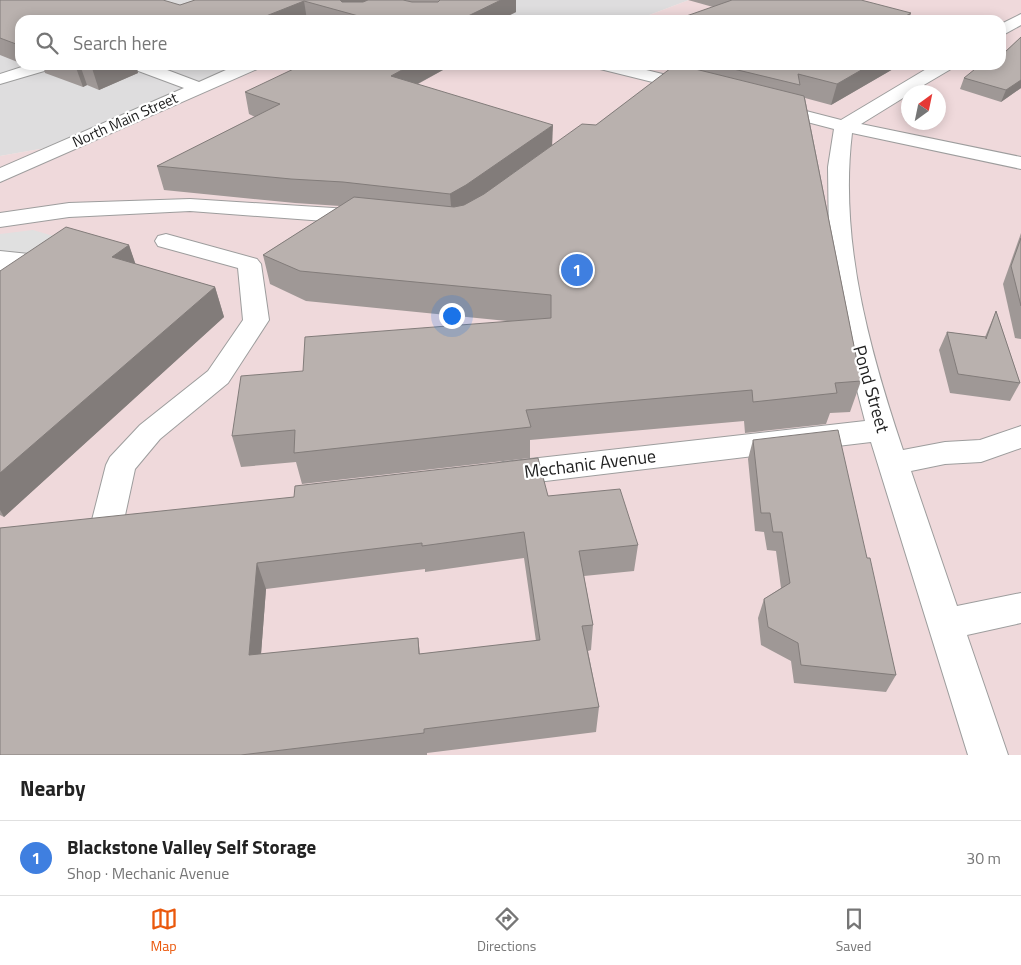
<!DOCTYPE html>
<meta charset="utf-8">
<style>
:root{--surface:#fff;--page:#f2f2f2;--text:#222;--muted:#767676;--line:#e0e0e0;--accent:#ea580c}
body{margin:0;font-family:"Titillium Web",sans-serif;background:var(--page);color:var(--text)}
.compass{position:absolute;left:901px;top:85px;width:45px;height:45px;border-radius:50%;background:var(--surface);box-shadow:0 2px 12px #0003;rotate:33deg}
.you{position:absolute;left:451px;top:315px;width:18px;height:18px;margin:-12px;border:4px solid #fff;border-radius:50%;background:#1a73e8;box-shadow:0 0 0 8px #1a73e833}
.badge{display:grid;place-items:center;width:32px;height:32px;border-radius:50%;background:var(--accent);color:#fff;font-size:16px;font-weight:700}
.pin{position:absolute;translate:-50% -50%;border:2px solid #fff;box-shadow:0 1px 5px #0006}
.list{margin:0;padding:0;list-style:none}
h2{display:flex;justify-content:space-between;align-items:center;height:65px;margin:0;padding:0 20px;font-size:21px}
h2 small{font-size:16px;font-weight:400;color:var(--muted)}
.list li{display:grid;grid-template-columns:32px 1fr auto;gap:15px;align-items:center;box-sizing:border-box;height:75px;padding:0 20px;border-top:1px solid var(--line)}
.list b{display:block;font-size:19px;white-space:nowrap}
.list p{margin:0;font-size:16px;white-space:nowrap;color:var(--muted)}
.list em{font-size:16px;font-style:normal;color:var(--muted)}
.icon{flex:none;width:28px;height:28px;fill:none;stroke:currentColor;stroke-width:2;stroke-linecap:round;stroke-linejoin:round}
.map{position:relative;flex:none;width:1021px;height:755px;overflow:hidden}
.search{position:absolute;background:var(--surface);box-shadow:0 2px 12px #0003;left:15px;right:15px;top:15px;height:55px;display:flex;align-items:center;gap:12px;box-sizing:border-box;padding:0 18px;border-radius:15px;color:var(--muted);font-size:19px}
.sheet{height:140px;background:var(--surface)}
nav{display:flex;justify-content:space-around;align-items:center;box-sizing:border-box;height:70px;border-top:1px solid var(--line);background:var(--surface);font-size:14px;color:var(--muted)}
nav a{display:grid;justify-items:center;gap:2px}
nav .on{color:var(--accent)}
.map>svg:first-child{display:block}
</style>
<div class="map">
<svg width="1021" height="755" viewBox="0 0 1021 755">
<rect width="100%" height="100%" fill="#f0ece8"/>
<polygon fill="#deddde" points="0,0 689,0 636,20 20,20 20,65 249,65 80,142 0,156"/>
<path fill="#efd9db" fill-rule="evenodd" d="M 689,0 L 1021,0 L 1021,755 L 0,755 L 0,156 L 80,142 L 249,65 L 1001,65 L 1001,20 L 636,20 ZM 908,92 L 938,92 L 938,122 L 908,122 Z"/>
<polygon fill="#e0e0e0" points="33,230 84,245 0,307 0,234"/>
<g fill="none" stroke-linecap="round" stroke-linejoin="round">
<defs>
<g id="minor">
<polygon points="1021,14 1021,25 1001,36 1001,24"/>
<polygon points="28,65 53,65 51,69 0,84 0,74"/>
<polygon points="131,65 154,65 199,82 237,65 259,65 257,69 0,182 0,168 184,88 133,69"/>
<polygon points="598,65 626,65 699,83 702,87 699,91 693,92 600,69"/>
<path d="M 933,65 L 953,65 L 951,69 L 912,92 L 908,92 L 908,95 L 861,124 L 1021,157 L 1021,169 L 852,133 C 839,240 869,349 903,450 L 945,442 L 980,440 L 1021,426 L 1021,448 L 981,462 L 945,464 L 911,471 L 957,606 L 1021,593 L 1021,623 L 967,635 L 1008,755 L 968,755 L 871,442 L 503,486 L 492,482 L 488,474 L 492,466 L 503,462 L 865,421 L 842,332 L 829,245 L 828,167 L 834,129 L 765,111 L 762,107 L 765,103 L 771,102 L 841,120 Z"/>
<polygon points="190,199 365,210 373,212 376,217 373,222 365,224 190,211 69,217 0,227 0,213 69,203"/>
<polygon points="166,234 257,259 261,264 269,320 228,383 160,439 135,469 124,520 119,529 108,533 97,529 92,520 106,465 110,457 140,425 208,371 243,320 238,268 158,246 155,241 158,236"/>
<path d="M 0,251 L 29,254 L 33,259 C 26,269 12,278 0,281 Z"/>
</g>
</defs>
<use href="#minor" stroke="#9d9d9d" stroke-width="2"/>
<use href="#minor" fill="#fff" fill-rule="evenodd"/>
</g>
<g fill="#9f9896" fill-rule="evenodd">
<polygon points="0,0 180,5 195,0 516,0 516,12 500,20 20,20 20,63 0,55"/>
<polygon points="688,0 861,0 713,7"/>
<polygon points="1021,37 1021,88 1001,102 960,89 964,78 1004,53"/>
<polygon points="43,65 136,65 138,73 99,90 87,85 83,87 45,73"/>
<polygon points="159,65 200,65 188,70 175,66 169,69"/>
<polygon points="312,65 452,65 418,84 552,145 596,125 675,66 672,65 900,65 831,105 805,98 861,381 850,412 830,413 826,424 745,433 744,421 530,440 530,458 302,484 296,462 241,467 232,436 303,371 507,321 306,301 270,284 263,255 340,206 295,203 164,190 157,166 255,117 249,114 245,92"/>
<polygon points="1021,233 1021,339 1015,338 1003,284"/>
<polygon points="129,245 135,264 215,287 224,317 4,517 0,515 0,271"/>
<polygon points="996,311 1020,383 1010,401 950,393 939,350 947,332 985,337"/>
<polygon points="753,440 867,558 896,675 886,692 794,683 791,661 761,645 758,618 764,599 781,588 776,551 767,550 764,532 755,531 748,459"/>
<path d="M 548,496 L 638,545 L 634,571 L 584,576 L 593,625 L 591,650 L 588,651 L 599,707 L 596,732 L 427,753 L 427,755 L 0,755 L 0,528 ZM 524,558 L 536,641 L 420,654 L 418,638 L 261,654 L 266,589 L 425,569 L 425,572 Z"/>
</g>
<g fill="#827c7a">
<polygon points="340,0 381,0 350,14"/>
<polygon points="501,0 516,0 516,12 500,20 466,20 466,17"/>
<polygon points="304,1 307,20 256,20"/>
<polygon points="911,13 909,20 899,20"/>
<polygon points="75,65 80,65 87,85 83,87"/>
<polygon points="99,65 136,65 138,73 99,90 92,68"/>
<polygon points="168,65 175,65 175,66 169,69"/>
<polygon points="186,65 200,65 188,70"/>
<polygon points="411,65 452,65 393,97 391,76"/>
<polygon points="870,65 900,65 831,105 837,84"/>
<polygon points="1021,80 1021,88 1001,102 1006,90"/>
<polygon points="553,125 552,148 452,218 450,194"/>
<polygon points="129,245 139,274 112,257"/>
<polygon points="215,287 224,317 4,517 0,510 0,473"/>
<polygon points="257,563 266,589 259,680 249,655"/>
</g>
<g fill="#b9b1ae" stroke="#827c7a" fill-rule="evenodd">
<polygon points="0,0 163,0 180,5 195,0 340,0 342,2 363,2 368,0 403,0 412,2 438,2 440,0 439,0 501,0 466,17 480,20 373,20 304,1 256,20 20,20 20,43 16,44 0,38"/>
<polygon points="732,0 861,0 911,13 899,20 675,20"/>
<polygon points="1021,37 1021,80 1006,90 964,78 980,65 1001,65 1001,52 1004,53"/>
<polygon points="83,65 99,65 92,68"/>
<polygon points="302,65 309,66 312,65 411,65 391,76 553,125 466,185 450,194 343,182 291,179 157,166 280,104 245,92"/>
<polygon points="675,65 679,65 804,96 861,381 835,383 837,393 753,402 752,390 526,410 531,427 294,453 295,430 232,436 241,376 303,371 305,337 551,318 551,295 300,271 263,255 354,197 454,207 464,205 484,194 582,124 596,125"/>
<polygon points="717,65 870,65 837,84 798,74 800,85"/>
<polygon points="66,227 129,245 112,257 215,287 0,473 0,271"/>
<polygon points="1021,238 1021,306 1011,266"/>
<polygon points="996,311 1020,383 958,374 947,332 986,337 986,339"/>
<polygon points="838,430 867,558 870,558 896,675 801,665 798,643 768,627 764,599 790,583 782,532 773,532 770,513 761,513 753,440"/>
<path d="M 538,458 L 548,496 L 620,489 L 638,545 L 579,551 L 593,625 L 582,626 L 599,707 L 424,729 L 424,733 L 241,755 L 0,755 L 0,528 L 294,497 L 295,486 ZM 524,532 L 540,640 L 419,654 L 418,638 L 249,655 L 257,563 L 422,543 L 422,546 Z"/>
</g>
<g text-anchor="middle" stroke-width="4.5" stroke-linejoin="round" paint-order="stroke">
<g font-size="15" fill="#202020" stroke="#fff">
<text transform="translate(125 120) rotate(-24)" y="5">North Main Street</text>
</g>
<g font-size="18" fill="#202020" stroke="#fff">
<text transform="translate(871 389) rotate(74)" y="6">Pond Street</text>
<text transform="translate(590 464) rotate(-7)" y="6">Mechanic Avenue</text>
</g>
</g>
</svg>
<svg class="compass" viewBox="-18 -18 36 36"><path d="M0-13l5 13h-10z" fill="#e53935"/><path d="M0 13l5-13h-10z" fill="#767676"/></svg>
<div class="you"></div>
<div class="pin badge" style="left:577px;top:270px;background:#3f7fe0">1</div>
<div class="search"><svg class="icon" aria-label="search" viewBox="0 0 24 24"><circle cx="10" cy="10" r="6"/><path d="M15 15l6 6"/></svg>Search here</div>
</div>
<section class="sheet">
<h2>Nearby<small></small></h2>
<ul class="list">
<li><span class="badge" style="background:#3f7fe0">1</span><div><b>Blackstone Valley Self Storage</b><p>Shop · Mechanic Avenue</p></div><em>30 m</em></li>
</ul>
</section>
<nav>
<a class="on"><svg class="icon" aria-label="map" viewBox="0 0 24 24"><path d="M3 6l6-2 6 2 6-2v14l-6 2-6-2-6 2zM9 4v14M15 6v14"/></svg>Map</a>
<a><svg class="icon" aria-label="directions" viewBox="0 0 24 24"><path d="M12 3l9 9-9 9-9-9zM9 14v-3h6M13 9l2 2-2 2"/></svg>Directions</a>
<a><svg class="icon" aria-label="saved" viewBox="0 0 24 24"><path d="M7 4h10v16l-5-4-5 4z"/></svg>Saved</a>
</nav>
